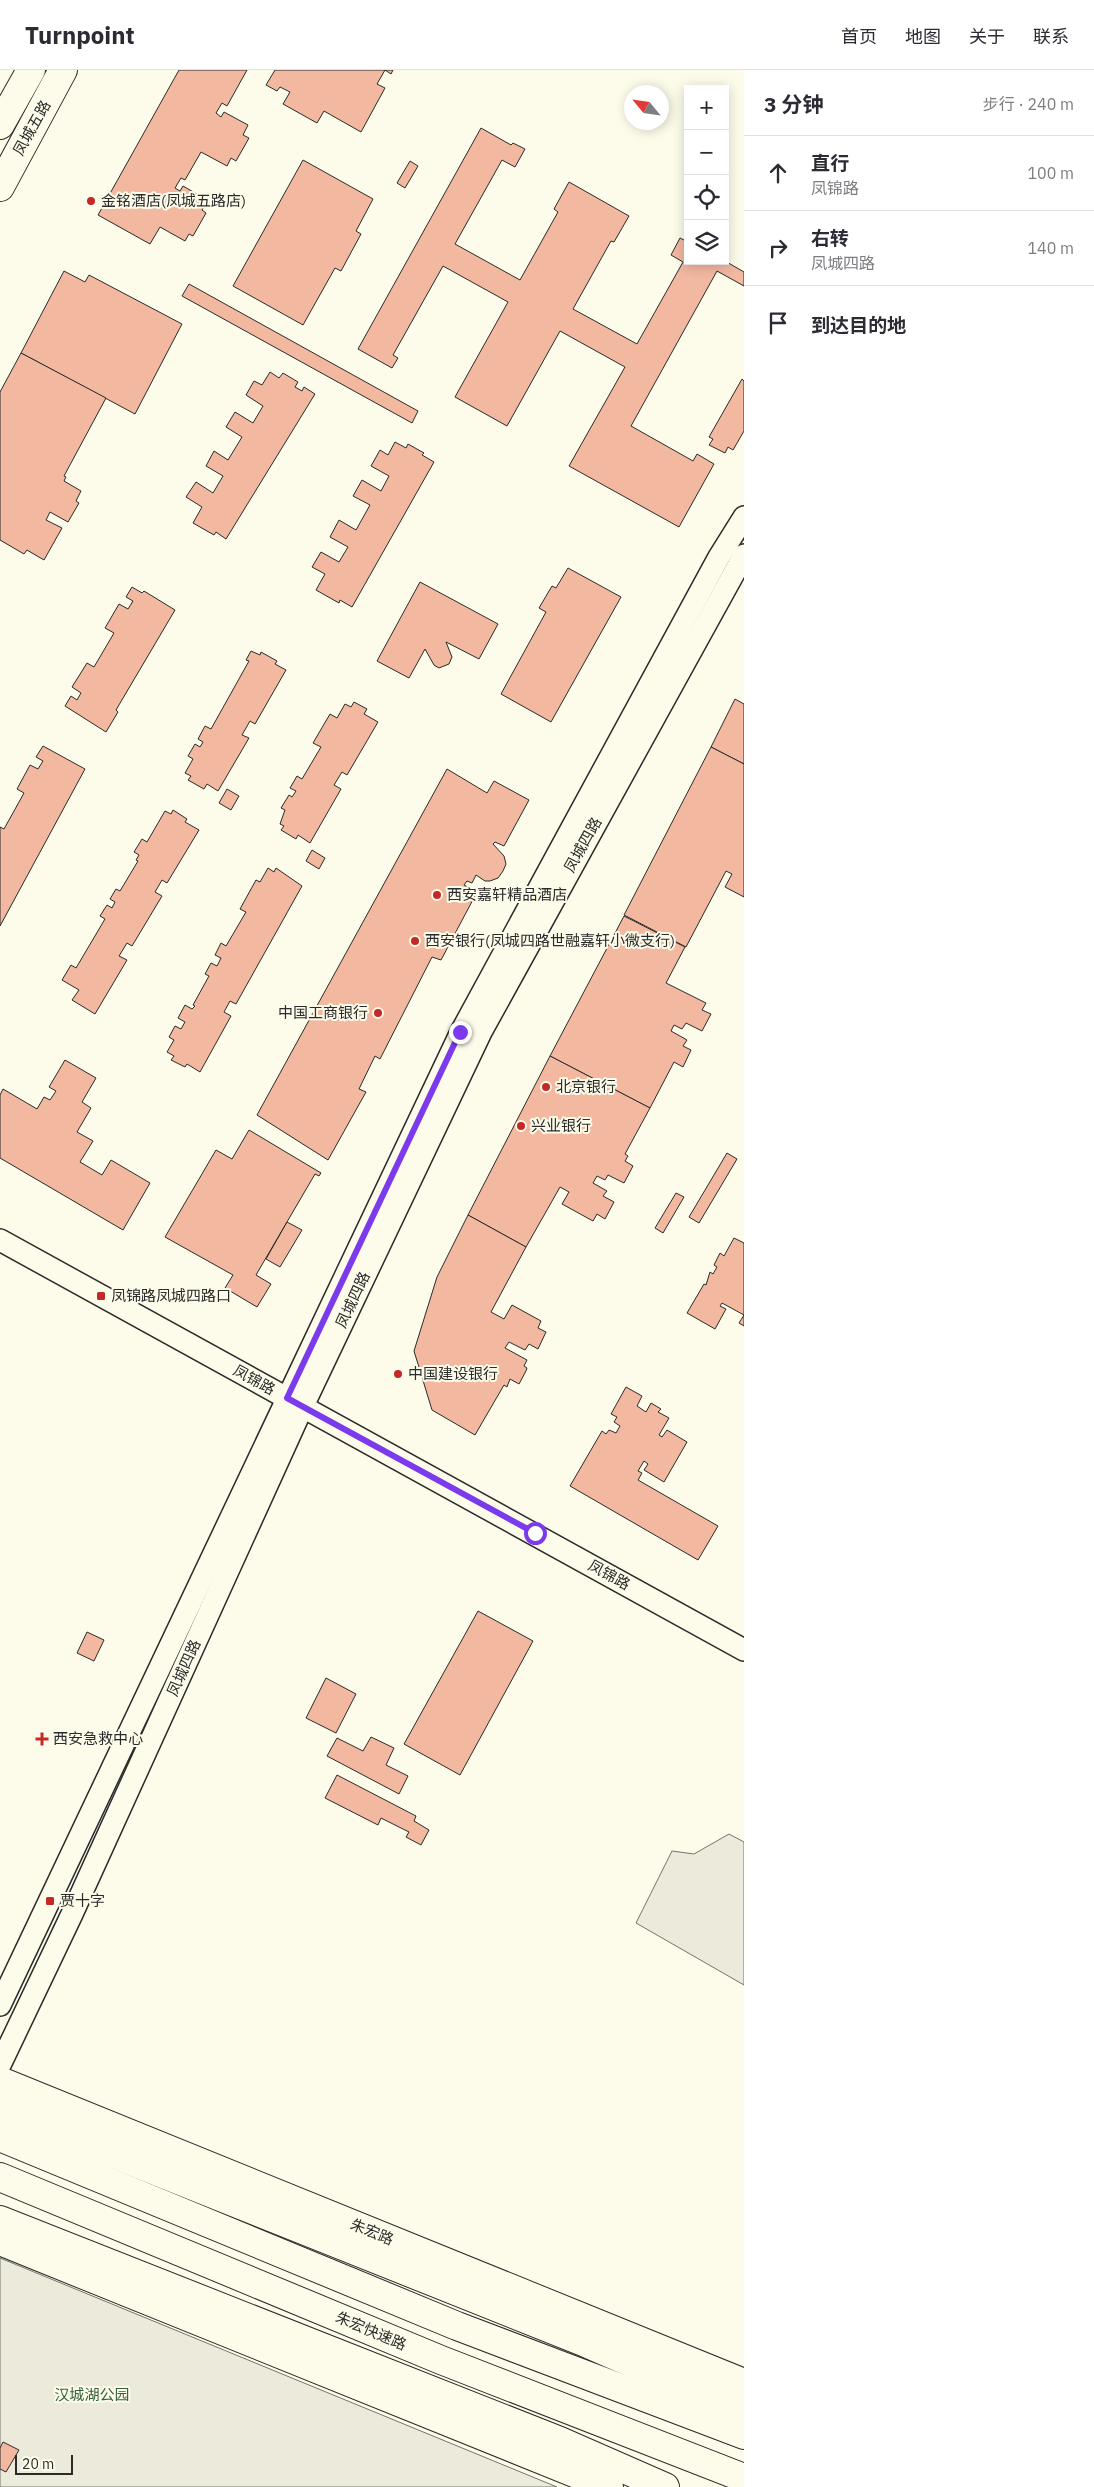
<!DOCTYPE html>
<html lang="zh">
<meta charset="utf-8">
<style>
:root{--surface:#fff;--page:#f2f2f3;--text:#2b2b33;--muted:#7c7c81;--line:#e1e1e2}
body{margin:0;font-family:"IBM Plex Sans","Noto Sans SC",sans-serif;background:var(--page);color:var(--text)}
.controls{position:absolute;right:15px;top:15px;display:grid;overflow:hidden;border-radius:0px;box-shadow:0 2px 12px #0003}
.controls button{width:45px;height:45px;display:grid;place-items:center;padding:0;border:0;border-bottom:1px solid var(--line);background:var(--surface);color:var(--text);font:25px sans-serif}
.compass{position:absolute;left:624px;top:15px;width:45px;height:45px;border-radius:50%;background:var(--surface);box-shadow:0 2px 12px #0003;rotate:299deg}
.scale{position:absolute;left:15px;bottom:12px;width:58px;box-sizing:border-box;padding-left:5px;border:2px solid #2b2b2b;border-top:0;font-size:14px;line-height:18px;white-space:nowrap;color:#2b2b2b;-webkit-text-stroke:4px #fdfbea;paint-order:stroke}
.stop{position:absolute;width:15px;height:15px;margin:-11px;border:4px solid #7c3aed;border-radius:50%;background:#fff}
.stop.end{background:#7c3aed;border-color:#fff;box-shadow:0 1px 5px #0008}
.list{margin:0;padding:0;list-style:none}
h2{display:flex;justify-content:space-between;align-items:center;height:65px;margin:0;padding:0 20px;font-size:21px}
h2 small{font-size:16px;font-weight:400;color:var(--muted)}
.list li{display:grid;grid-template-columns:32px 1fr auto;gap:15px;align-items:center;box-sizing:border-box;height:75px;padding:0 20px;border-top:1px solid var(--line)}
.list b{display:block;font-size:19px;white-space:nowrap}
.list p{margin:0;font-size:16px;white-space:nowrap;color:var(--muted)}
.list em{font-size:16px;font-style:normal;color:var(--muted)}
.icon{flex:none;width:28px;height:28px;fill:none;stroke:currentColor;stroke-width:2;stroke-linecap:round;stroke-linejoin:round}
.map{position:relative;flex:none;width:744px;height:2417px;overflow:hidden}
header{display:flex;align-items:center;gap:30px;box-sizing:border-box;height:70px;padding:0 25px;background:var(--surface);border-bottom:1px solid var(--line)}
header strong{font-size:24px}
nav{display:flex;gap:28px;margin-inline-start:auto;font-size:18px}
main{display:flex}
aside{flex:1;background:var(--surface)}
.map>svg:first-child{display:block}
</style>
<header>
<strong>Turnpoint</strong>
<nav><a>首页</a><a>地图</a><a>关于</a><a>联系</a></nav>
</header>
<main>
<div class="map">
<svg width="744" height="2417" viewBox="0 0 744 2417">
<rect width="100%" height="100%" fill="#fdfbea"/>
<g fill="#ecebdb" stroke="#74746e">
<polygon points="729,1764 744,1772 744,1915 636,1853 672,1781 694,1784"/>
<polygon points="0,2188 557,2417 0,2417"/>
</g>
<g fill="#f2b8a0" stroke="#2b2b2b">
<polygon points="179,0 247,0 227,36 222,33 216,43 221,47 224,42 248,55 243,65 249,68 236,91 231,88 227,96 201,82 185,110 181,108 175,118 180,121 183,116 207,130 202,140 206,143 193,166 189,164 185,171 160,157 150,174 98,145"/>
<polygon points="275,0 393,0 391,4 385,0 377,14 385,18 361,62 324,41 317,53 283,34 290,22 280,17 277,21 266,15"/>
<polygon points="481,58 511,75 513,73 525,79 515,97 502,90 455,174 520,210 558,142 554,139 569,112 629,146 614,172 611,171 573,239 637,274 683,192 671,185 680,168 688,172 688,191 725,191 744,202 744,216 717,201 631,356 693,391 697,384 714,394 679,457 569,396 625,297 560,261 507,356 455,327 508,232 443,196 393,285 398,288 392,298 358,279"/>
<polygon points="303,90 373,129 356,161 361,164 341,201 335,198 303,255 233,216"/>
<polygon points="410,91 418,96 405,118 397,113"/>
<polygon points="64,201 85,212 89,205 182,254 135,344 21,283"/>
<polygon points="189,214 418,341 412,353 182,226"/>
<polygon points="21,283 106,328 64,406 66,407 64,411 81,421 76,431 79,433 68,452 50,442 46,450 62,458 44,490 27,480 24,484 0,470 0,322"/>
<polygon points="270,302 279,308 283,303 298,312 295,317 302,321 304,317 315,324 226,469 216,462 214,465 193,453 202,437 186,427 196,412 213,423 223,406 206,396 214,381 228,390 242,367 226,357 235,342 253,353 263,336 246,325 254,311 262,315"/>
<polygon points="742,309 744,311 744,361 733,380 728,377 725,383 709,375 713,369 709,367"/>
<polygon points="395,372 406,378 408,374 424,383 422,385 434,392 352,537 340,530 339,533 316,520 325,504 312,497 321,482 339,492 348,477 330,467 339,450 356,460 370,435 353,426 362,410 381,421 389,406 371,396 380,380 388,385"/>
<polygon points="568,498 621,527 551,652 501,624 546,542 539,538 552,516 556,518"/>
<polygon points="420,512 498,554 479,589 446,572 452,587 449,594 439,598 434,595 425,579 409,608 377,591"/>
<polygon points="132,517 142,523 144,521 175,540 116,640 118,642 106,662 65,636 71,626 77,630 81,623 72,617 87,593 94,597 114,563 105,558 119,534 128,539 133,531 126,527"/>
<polygon points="251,581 260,585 261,582 277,591 275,594 286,600 255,654 250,651 242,665 249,668 218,721 207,714 204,719 188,710 191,706 185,703 193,689 188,686 195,674 200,677 203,672 198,669 205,656 211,659 249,591 246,590"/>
<polygon points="735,629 744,634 744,694 711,677"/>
<polygon points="354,632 367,639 364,644 378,652 347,705 342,702 334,715 341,719 310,773 298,765 296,769 281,760 284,756 280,754 285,740 281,738 289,725 292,727 296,721 290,718 297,706 302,709 321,677 313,673 330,644 337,648 345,634 351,637"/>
<polygon points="43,676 85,699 0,856 0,757 4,759 24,723 17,719 30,695 38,699 43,691 36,687"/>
<polygon points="711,677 744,694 744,827 725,817 732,804 726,801 686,877 624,845"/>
<polygon points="447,699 487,723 494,711 529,730 504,776 495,772 493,774 504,786 506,794 503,801 498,808 490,811 485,811 476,805 472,813 467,811 464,815 477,822 441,890 432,887 380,989 375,986 359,1019 366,1022 328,1090 257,1045"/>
<polygon points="227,719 239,726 231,740 219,733"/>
<polygon points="173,740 187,749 185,752 199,760 167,813 162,810 155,822 162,826 132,876 127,873 119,886 127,890 95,944 72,930 79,920 62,910 71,895 76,898 105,849 100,846 107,835 112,838 115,832 110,829 116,819 120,821 138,791 136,790 139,785 134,782 142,769 147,772 165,741 171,744"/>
<polygon points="312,780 325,788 319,799 306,791"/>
<polygon points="268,798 274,802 276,798 302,816 236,934 230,931 224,942 231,946 200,1002 187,994 185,997 171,990 174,986 167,982 174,970 169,967 175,956 181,959 185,952 178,948 185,935 192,939 195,936 193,935 209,906 205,904 211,893 217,896 221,888 215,885 221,873 226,876 246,842 240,839 256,810 260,812"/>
<polygon points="624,846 685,877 666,913 706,933 702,940 711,944 702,961 686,953 682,959 674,955 671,961 687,970 683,976 691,980 683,997 674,992 650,1038 550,986"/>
<polygon points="550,986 650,1038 625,1084 628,1086 625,1091 633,1096 624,1113 608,1105 605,1110 597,1106 593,1113 607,1121 603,1126 614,1132 605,1149 597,1144 593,1151 562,1134 569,1122 560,1117 526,1177 468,1145"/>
<polygon points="65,990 96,1008 82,1032 91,1038 77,1062 93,1071 80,1092 102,1105 111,1090 150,1113 123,1160 0,1088 0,1025 3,1019 37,1039 44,1027 50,1030 56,1021 49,1017"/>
<polygon points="249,1060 321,1103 319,1106 315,1104 256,1205 271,1214 257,1237 225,1218 233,1205 165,1167 216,1080 232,1089"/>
<polygon points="727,1083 737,1089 699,1153 689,1147"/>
<polygon points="676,1123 684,1127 663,1163 655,1158"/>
<polygon points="468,1145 526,1177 491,1242 504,1249 512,1235 541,1251 538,1258 546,1262 538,1279 529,1274 525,1280 509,1272 505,1278 527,1290 524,1296 527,1298 526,1301 519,1314 510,1309 507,1317 504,1315 475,1365 432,1340 414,1281 437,1207"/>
<polygon points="287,1152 302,1160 280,1197 266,1189"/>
<polygon points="734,1168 744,1173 744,1256 739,1253 744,1245 722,1233 720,1236 726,1239 715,1259 687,1243 704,1214 706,1215 710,1202 713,1204 717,1197 714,1195 720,1183 724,1186"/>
<polygon points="626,1317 642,1326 637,1336 646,1342 651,1333 661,1339 658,1342 669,1348 659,1365 662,1367 667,1360 687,1372 664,1412 644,1400 648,1394 644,1391 638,1401 642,1403 638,1410 718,1456 698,1490 570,1416 602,1361 606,1364 609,1360 616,1363 620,1356 614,1352 617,1347 611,1344"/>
<polygon points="478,1541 533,1571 460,1705 404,1674"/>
<polygon points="87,1562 104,1570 94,1591 77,1583"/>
<polygon points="326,1608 356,1624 336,1663 306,1648"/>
<polygon points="371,1667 394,1678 386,1695 408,1706 399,1724 327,1686 337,1668 363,1681"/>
<polygon points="337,1705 416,1746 414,1751 429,1760 421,1775 406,1767 409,1762 381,1748 378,1755 325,1728"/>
<polygon points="3,2372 19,2380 6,2402 0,2399 0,2378"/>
</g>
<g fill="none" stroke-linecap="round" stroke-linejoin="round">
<defs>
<g id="minor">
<polyline points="0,1170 744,1580"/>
<polyline points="0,1935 461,962 719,487 744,447"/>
<polyline points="0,1995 72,1844 303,1336 481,962 744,485"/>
</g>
<g id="major">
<polyline points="0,55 31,0"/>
<polyline points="0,117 63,0"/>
<polyline points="0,2011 744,2313"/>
<polyline points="0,2171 609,2417"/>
</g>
<g id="highway">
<polyline points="0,2039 581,2271 744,2342"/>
<polyline points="0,2067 457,2256 744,2365"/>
<polyline points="0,2107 441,2290 744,2408"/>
<polyline points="0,2150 560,2371 665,2417"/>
</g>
</defs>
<use href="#minor" stroke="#2b2b2b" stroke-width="24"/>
<use href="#major" stroke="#2b2b2b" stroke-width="30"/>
<use href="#highway" stroke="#2b2b2b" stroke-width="30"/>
<use href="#minor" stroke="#fdfbea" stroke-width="21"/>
<use href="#major" stroke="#fdfbea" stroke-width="28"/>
<use href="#highway" stroke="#fdfbea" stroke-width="28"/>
</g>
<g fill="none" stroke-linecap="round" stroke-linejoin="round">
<polyline stroke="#7c3aed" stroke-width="6" points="460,962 287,1328 535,1463"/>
</g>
<g fill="#c62828" stroke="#fdfbea" stroke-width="2">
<circle cx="91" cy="131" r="5"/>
<circle cx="437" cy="825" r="5"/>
<circle cx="415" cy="871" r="5"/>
<circle cx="378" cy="943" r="5"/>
<circle cx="546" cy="1017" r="5"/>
<circle cx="521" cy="1056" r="5"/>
<rect x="96" y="1221" width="10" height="10" rx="2.5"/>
<circle cx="398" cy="1304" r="5"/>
<path d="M39.5 1661.5h5v5h5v5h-5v5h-5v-5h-5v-5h5z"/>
<rect x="45" y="1826" width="10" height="10" rx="2.5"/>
</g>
<g text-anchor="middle" stroke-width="4" stroke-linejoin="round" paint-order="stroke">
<g font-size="15" fill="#2b2b2b" stroke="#fdfbea">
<text transform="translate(32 58) rotate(-61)" y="5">凤城五路</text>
<text transform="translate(583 775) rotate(-61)" y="5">凤城四路</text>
<text transform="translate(353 1230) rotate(-65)" y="5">凤城四路</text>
<text transform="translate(254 1310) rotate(29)" y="5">凤锦路</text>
<text transform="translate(609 1505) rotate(29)" y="5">凤锦路</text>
<text transform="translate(184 1598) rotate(-66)" y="5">凤城四路</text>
<text transform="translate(372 2162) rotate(22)" y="5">朱宏路</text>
<text transform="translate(371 2261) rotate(23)" y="5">朱宏快速路</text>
</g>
<g font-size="15" fill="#2b2b2b" stroke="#fdfbea" text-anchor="start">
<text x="101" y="136">金铭酒店(凤城五路店)</text>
<text x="447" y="830">西安嘉轩精品酒店</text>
<text x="425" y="876">西安银行(凤城四路世融嘉轩小微支行)</text>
<text x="368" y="948" text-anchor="end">中国工商银行</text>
<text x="556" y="1022">北京银行</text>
<text x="531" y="1061">兴业银行</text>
<text x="111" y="1231">凤锦路凤城四路口</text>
<text x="408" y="1309">中国建设银行</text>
<text x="53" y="1674">西安急救中心</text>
<text x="60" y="1836">贾十字</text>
</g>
<g font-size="15" fill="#34623c" stroke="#fdfbea">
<text x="92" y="2330">汉城湖公园</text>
</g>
</g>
</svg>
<div class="controls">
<button>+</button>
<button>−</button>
<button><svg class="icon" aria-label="locate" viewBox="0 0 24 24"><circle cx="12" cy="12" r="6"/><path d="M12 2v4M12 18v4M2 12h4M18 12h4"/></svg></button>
<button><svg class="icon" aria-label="layers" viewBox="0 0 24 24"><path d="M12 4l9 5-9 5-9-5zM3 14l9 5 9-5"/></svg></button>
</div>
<svg class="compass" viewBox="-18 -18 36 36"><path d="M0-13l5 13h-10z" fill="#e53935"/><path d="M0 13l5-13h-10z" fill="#7c7c81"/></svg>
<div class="scale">20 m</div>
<div class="stop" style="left:535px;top:1463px"></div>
<div class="stop end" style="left:460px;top:962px"></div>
</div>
<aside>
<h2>3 分钟<small>步行 · 240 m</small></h2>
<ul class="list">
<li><svg class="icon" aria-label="ahead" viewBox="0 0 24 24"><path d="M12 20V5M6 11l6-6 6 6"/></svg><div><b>直行</b><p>凤锦路</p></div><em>100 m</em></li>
<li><svg class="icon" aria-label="right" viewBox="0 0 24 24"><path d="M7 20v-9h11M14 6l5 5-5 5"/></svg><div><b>右转</b><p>凤城四路</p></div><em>140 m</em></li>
<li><svg class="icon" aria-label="arrive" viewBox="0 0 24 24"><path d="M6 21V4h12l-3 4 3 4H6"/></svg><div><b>到达目的地</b></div></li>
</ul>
</aside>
</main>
